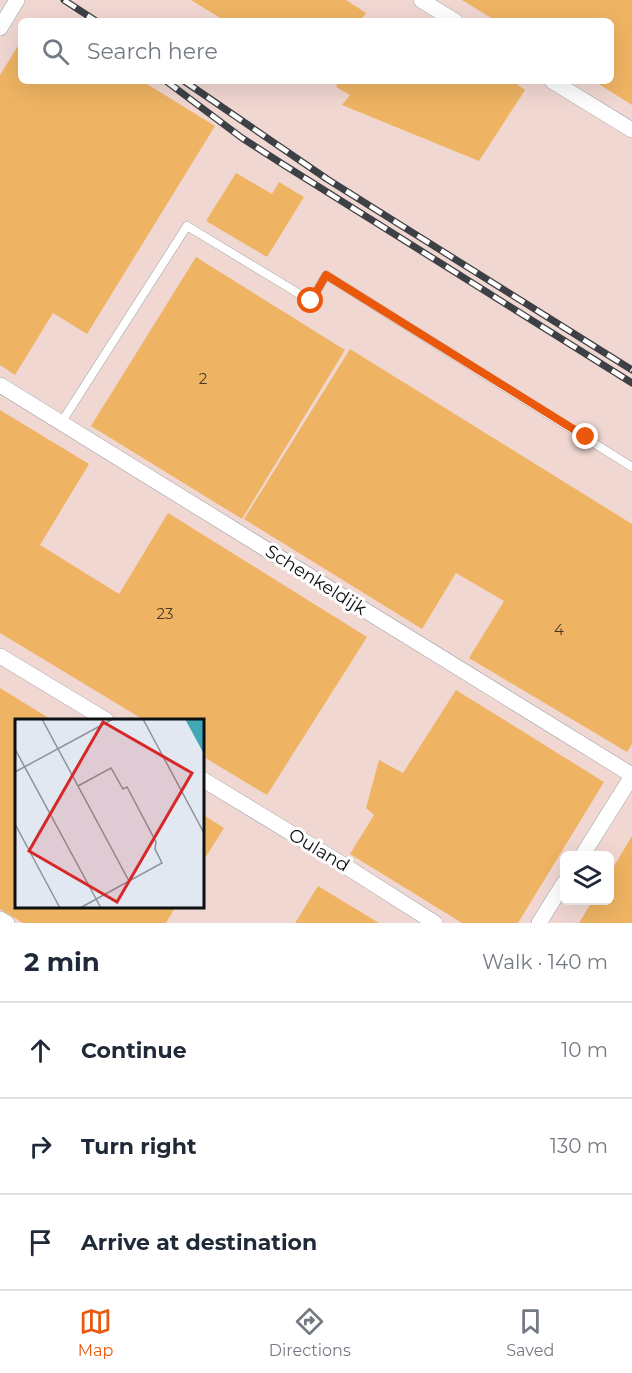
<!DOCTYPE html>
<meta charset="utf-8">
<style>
:root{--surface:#fff;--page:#f2f2f3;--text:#1f2937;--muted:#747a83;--line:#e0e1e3;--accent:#ea580c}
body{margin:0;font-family:Montserrat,sans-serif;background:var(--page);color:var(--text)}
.controls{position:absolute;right:18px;bottom:18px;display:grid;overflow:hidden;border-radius:9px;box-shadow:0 6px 24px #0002}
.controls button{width:54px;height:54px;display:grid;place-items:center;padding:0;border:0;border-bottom:2px solid var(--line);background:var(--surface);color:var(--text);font:30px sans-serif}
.stop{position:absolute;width:18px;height:18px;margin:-14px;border:4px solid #ea580c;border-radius:50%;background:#fff}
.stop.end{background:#ea580c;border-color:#fff;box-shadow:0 2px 6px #0008}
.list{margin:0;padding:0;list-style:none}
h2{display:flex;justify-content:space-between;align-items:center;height:78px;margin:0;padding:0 24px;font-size:26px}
h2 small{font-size:20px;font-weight:400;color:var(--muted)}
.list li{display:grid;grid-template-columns:39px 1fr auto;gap:18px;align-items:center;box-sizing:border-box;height:96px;padding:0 24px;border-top:2px solid var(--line)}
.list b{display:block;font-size:22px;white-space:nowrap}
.list em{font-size:20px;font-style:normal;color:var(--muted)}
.icon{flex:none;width:33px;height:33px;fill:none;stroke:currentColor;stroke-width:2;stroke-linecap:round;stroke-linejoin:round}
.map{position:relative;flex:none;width:632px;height:923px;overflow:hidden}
.search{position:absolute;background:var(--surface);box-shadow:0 6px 24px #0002;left:18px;right:18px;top:18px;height:66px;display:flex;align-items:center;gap:15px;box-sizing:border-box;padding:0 21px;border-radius:9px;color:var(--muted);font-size:22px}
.sheet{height:366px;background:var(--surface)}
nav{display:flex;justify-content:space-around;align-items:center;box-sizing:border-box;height:84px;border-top:2px solid var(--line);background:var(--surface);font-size:16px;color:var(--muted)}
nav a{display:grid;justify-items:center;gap:3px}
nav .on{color:var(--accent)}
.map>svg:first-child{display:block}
</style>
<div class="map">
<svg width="632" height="923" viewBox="0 0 632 923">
<rect width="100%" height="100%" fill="#e1e8f1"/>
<path fill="#f1d7d2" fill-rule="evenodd" d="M 0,0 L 632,0 L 632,923 L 0,923 ZM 21,21 L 611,21 L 611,81 L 21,81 ZM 16,720 L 202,720 L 202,906 L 16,906 ZM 564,856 L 610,856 L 610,900 L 564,900 Z"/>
<g fill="#efb463">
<polygon points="191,0 346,0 366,13 360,21 225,21"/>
<polygon points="462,0 632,0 632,105 594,81 611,81 611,21 496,21"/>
<polygon points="21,41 21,81 142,81 215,126 87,334 53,313 15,375 0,365 0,75"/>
<polygon points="339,81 512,81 525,90 479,161 342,105 350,95 336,87"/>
<polygon points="236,173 272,194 279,182 304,197 267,257 206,221"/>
<polygon points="196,257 345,350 242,519 91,426"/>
<polygon points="350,349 632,524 632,744 627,752 469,658 504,601 456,573 422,629 244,519"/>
<polygon points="0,410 89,464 40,545 119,594 168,513 367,637 267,795 202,756 202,720 144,720 0,633"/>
<polygon points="0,688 52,720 16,720 16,906 176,906 166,923 23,923 0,909"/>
<polygon points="456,690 604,782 518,923 462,923 350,854 374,815 366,808 379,760 403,773"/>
<polygon points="202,814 224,828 202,863"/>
<polygon points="632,836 632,923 579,923 593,900 610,900 610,873"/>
<polygon points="318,886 379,923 295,923"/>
</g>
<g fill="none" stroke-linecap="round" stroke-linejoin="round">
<defs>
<polyline id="lane" points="61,423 187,226 311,301 326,275 632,467"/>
<g id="street">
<polyline points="421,0 455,21"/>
<polyline points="0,28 17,0"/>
<polyline points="552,81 632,130"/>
<polyline points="0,385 632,775"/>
<polyline points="0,656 106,720"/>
<polyline points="202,779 342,864 435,923"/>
<polyline points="582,856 632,776"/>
<polyline points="0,919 7,923"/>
<polyline points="539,923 564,883"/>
</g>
</defs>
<use href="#lane" stroke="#9aa0a8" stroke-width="9"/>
<use href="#street" stroke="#9aa0a8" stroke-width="16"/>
<use href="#lane" stroke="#fff" stroke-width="8"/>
<use href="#street" stroke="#fff" stroke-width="15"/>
<defs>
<g id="rail">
<polyline points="64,0 96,21"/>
<polyline points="166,81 242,138 284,165 632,383"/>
<polyline points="184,81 327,179 632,370"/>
</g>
</defs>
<use href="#rail" stroke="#3d4145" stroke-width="7"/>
<use href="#rail" stroke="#fff" stroke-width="4.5" stroke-dasharray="14" stroke-linecap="butt"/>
</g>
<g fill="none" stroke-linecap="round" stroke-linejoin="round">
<polyline stroke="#ea580c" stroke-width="8" points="311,301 326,275 586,437"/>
</g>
<g text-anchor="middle" stroke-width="6" stroke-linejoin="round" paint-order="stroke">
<g font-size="15" fill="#463a27">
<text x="203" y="384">2</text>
<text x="165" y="619">23</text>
<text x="559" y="635">4</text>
</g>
<g font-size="18" fill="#0e1113" stroke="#fff">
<text transform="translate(316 580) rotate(32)" y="6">Schenkeldijk</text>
<text transform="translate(319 850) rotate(31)" y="6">Ouland</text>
</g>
</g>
<g transform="translate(15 719)">
<rect width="189" height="189" fill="#e1e8f1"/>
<path d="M 170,0 L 189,0 L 189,35 Z" fill="#40a9b5"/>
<path fill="none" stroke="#8d9298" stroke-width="1.5" d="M 27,0 L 114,162M 128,0 L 189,114M 0,30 L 86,189M 0,53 L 98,0M 63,67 L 96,49 L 108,70 L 112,68 L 141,123 L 140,130 L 147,144 L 65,189M 0,105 L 45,189"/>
<path fill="#d62828" fill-opacity="0.15" stroke="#d62828" stroke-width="3" d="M 88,3 L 177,54 L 102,183 L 14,132 Z"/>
<rect width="189" height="189" fill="none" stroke="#0e1113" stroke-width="3"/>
</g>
</svg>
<div class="controls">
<button><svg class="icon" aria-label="layers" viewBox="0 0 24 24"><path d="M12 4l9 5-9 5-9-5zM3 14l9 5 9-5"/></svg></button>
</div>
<div class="stop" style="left:311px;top:301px"></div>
<div class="stop end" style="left:586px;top:437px"></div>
<div class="search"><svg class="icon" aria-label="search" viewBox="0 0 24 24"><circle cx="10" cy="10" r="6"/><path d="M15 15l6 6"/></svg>Search here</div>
</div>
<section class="sheet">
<h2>2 min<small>Walk · 140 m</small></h2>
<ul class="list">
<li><svg class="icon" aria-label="ahead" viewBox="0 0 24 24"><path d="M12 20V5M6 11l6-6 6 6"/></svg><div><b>Continue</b></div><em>10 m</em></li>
<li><svg class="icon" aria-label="right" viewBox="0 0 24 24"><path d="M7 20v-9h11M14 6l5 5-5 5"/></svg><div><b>Turn right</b></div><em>130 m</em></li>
<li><svg class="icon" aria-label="arrive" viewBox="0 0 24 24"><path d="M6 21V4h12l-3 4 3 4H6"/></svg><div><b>Arrive at destination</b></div></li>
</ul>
</section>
<nav>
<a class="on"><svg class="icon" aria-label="map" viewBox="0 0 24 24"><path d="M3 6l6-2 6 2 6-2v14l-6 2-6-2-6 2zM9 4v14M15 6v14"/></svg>Map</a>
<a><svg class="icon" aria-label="directions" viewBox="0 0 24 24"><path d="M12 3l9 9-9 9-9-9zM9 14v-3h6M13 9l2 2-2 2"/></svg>Directions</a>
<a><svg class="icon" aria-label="saved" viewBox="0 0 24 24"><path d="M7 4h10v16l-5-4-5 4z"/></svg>Saved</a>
</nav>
